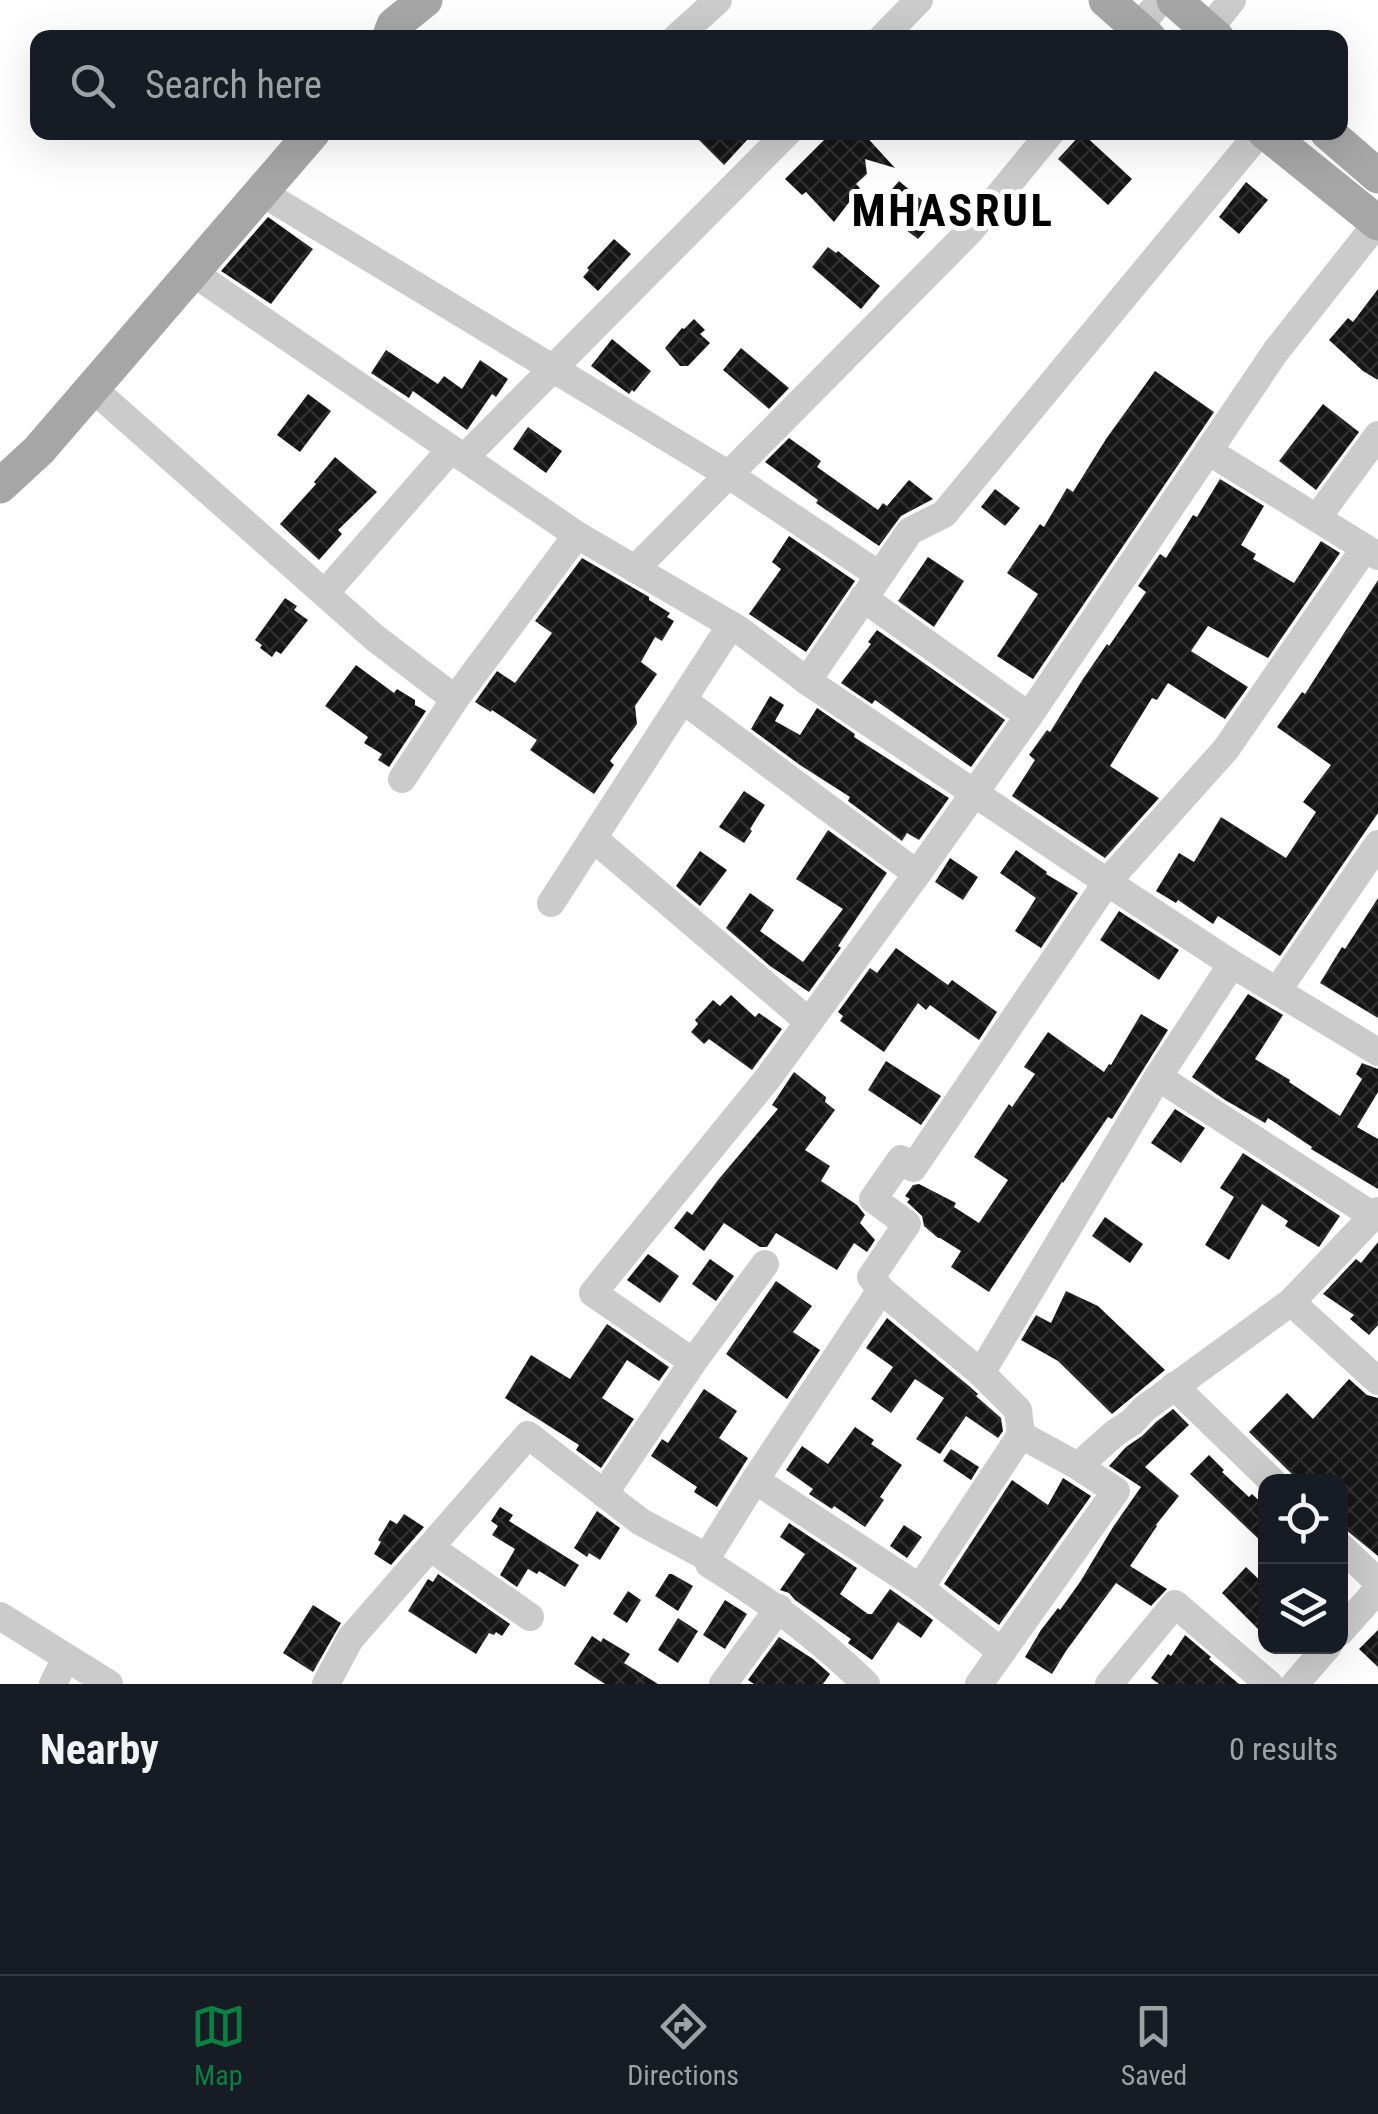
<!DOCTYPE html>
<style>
:root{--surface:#171b24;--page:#242831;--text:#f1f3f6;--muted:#9ea1a6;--line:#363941;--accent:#0b8043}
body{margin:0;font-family:"Roboto Condensed",sans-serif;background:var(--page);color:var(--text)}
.controls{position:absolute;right:30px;bottom:30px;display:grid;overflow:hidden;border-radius:20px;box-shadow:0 10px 40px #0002}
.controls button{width:90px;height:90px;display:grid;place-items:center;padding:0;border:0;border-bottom:2px solid var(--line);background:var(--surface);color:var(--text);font:50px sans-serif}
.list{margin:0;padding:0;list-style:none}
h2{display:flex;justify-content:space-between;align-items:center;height:130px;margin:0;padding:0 40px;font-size:42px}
h2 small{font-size:32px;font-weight:400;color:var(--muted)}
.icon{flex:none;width:55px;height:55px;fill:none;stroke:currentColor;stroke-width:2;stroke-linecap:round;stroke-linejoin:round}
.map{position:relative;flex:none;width:1378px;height:1684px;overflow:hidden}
.search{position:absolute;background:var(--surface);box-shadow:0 10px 40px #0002;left:30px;right:30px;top:30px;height:110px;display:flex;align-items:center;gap:25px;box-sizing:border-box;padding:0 35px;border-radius:20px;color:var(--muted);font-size:38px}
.sheet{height:290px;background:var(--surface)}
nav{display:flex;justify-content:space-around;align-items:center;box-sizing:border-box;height:140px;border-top:2px solid var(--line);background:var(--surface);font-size:28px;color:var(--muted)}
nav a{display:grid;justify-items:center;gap:5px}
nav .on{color:var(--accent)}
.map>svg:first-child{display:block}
</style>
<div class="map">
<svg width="1378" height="1684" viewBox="0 0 1378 1684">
<defs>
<pattern id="building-cross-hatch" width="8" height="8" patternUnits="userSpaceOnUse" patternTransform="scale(2.5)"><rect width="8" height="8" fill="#151515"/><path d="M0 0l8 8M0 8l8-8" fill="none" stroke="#2f2f2f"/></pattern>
</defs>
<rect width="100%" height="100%" fill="#fff"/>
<g fill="url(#building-cross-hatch)">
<polygon points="691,132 739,132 747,140 724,165"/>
<polygon points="832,132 862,132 895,168 865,159 867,174 856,184 860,188 834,222 806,192 802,195 785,179"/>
<polygon points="1082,133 1132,179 1108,205 1058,159"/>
<polygon points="899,181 940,215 918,239 898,224 896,218 879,204"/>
<polygon points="1246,182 1268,200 1239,234 1219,217"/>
<polygon points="268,217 313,249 271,304 221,271"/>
<polygon points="614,239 631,254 598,291 583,277 589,270 587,268"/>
<polygon points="828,247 836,253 838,251 880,286 861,309 812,267"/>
<polygon points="1378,289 1378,380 1363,371 1329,340 1348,318 1353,322"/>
<polygon points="694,319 705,330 700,334 710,343 688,366 680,366 665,348 682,328 684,329"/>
<polygon points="612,339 651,371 634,392 632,390 629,394 591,366"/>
<polygon points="741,348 789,388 769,409 723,370"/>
<polygon points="386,350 438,384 444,376 462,389 480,360 508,379 496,397 492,394 467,430 413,391 409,398 371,373"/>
<polygon points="1155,371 1214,412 1033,679 997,656 1038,594 1007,573 1040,524 1044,527 1067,488 1073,492 1106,439"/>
<polygon points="308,394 331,411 300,452 277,435"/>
<polygon points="1323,404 1359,432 1316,490 1279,461"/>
<polygon points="528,427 562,451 546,473 513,449"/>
<polygon points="789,438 821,461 817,467 878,510 883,503 887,506 909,480 933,499 901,516 879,546 816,503 818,500 765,462"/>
<polygon points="335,457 377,492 338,530 342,534 319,560 280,524 316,484 314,482"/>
<polygon points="1220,479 1264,506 1241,545 1256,554 1253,559 1294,583 1321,541 1340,553 1268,658 1208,626 1191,651 1248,687 1225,719 1168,683 1157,700 1152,698 1110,766 1159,798 1105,858 1012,796 1035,760 1029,755 1047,730 1050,732 1083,679 1107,644 1109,646 1146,592 1138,586 1160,554 1166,558 1193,515 1197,517"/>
<polygon points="995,489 1020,508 1005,526 981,507"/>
<polygon points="789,536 855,581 806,652 749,614 781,569 772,562"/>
<polygon points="928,557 964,581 934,627 898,601"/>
<polygon points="582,558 649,597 649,600 670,613 667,617 674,621 662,641 655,637 641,662 657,674 635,706 637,724 610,761 614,765 594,794 530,750 537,740 492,710 491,712 475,702 497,671 515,683 552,633 535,621"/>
<polygon points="1378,580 1378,813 1280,956 1218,916 1213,924 1178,900 1176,903 1156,891 1179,853 1194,862 1221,817 1286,858 1316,812 1303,802 1331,765 1277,727 1302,692 1305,694"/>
<polygon points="285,598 297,606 294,610 308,620 281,654 276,651 272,657 260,648 262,645 255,640"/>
<polygon points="877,630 1005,720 971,767 875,700 872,704 841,683 871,644 868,642"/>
<polygon points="356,665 394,693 397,689 415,700 415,705 426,711 389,767 378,760 382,754 364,743 368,737 325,706"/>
<polygon points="770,696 784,705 775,721 800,735 817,708 855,734 854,737 949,798 919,840 907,833 902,841 848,801 850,797 800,765 751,729"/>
<polygon points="744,791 765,805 750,829 752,831 744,843 719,827"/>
<polygon points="828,830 887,873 838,946 841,948 809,992 770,966 726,928 750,893 774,910 760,931 803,962 843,909 796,879"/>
<polygon points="1016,850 1047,872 1046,874 1078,893 1041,948 1015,931 1036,898 1000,873"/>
<polygon points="700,851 727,870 700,906 676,886"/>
<polygon points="950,858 978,877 963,900 935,882"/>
<polygon points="1378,898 1378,1018 1320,983 1342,947 1345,949"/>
<polygon points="1119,911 1179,950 1159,980 1100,940"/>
<polygon points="896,948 948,985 952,980 997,1012 979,1040 930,1005 926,1010 918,1003 884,1052 840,1021 843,1016 838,1012 870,968 877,973"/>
<polygon points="1248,994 1283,1015 1255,1059 1290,1080 1289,1082 1340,1116 1362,1079 1356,1074 1362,1063 1378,1069 1378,1092 1357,1127 1378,1139 1378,1189 1311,1149 1312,1147 1268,1118 1265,1123 1225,1100 1192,1077"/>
<polygon points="731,995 755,1017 759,1013 782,1029 752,1070 709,1039 704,1044 691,1032 698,1024 695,1020 713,1000 720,1006"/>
<polygon points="1141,1014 1168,1030 1112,1119 1108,1117 1063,1183 1062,1182 989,1292 951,1267 961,1251 940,1238 938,1238 924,1226 922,1216 907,1202 910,1199 905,1196 913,1185 919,1184 956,1203 954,1207 979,1223 1008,1180 974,1157 1009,1104 1012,1107 1035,1074 1024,1067 1048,1032 1104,1072 1109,1064 1111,1065"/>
<polygon points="886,1061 941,1096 921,1125 868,1090"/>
<polygon points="794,1072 826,1097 825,1102 835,1110 805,1150 830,1166 821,1181 857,1205 865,1215 860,1223 875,1240 867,1252 854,1243 837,1270 776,1233 767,1247 760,1247 724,1223 704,1251 674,1228 687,1211 692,1215 718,1180 778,1109 772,1105"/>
<polygon points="1175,1109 1205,1128 1181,1163 1151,1143"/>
<polygon points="1243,1153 1340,1216 1319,1247 1285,1226 1288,1221 1262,1204 1229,1260 1205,1245 1234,1197 1220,1188"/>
<polygon points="1105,1217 1143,1244 1130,1263 1092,1236"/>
<polygon points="1378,1242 1378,1325 1369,1335 1350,1319 1354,1315 1323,1294 1356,1259 1361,1263"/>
<polygon points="648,1254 679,1276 660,1303 627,1280"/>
<polygon points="710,1259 734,1276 716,1301 692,1284"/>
<polygon points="776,1281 812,1306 793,1332 820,1350 787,1399 726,1354"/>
<polygon points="1066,1291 1098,1306 1165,1370 1112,1414 1058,1361 1021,1340 1036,1315 1051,1323"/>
<polygon points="887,1318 969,1386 978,1394 976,1396 1001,1418 1003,1431 998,1438 966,1416 940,1454 916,1439 944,1398 915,1379 891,1413 871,1399 893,1367 866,1348"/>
<polygon points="607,1324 669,1367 659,1381 627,1360 602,1398 634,1419 601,1468 576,1450 579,1445 505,1398 531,1355 570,1379"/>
<polygon points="1349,1379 1367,1395 1378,1398 1378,1556 1340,1525 1340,1482 1300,1482 1249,1432 1287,1393 1313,1419"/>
<polygon points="704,1389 737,1411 719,1438 748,1458 717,1507 694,1492 697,1487 651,1456 662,1439 668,1443"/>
<polygon points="1173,1409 1189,1425 1145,1467 1179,1496 1156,1525 1157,1526 1130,1566 1167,1589 1151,1606 1116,1583 1066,1651 1052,1674 1025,1657 1041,1630 1058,1608 1060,1610 1080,1582 1113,1527 1141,1487 1109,1466 1126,1447 1142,1436 1156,1422"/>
<polygon points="855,1427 874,1440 871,1444 902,1465 880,1497 884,1500 865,1527 834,1506 832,1509 809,1494 813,1489 786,1470 802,1446 828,1464"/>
<polygon points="951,1449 979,1467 971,1480 943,1461"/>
<polygon points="1209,1455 1224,1470 1222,1472 1249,1497 1252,1494 1266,1507 1266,1546 1190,1474"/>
<polygon points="1063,1478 1091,1496 999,1625 944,1584 1012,1480 1048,1505"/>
<polygon points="500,1507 513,1515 509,1521 579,1565 565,1587 539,1571 537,1574 528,1569 517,1587 500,1575 515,1549 492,1535 498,1526 491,1521"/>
<polygon points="597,1511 620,1528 600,1560 589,1553 587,1557 574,1548"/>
<polygon points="404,1514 424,1527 391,1565 374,1554 381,1542 378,1540 390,1520 397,1524"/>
<polygon points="789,1523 857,1568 840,1594 868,1614 872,1614 890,1589 933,1620 921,1638 898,1622 872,1660 848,1643 851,1639 795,1600 789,1593 780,1590 805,1554 780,1537"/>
<polygon points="904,1525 922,1537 907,1558 890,1546"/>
<polygon points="1246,1567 1266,1586 1266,1621 1258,1629 1222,1593"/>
<polygon points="438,1574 510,1624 502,1636 496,1632 494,1635 489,1633 476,1654 408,1611 428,1579 433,1582"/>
<polygon points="669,1574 672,1574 693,1586 678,1611 655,1596"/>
<polygon points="628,1591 641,1600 627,1623 613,1614"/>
<polygon points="725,1600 747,1614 725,1649 703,1635"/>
<polygon points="313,1605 341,1623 313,1672 283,1653"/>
<polygon points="678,1618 698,1631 678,1663 658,1650"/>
<polygon points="1378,1630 1378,1667 1359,1649"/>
<polygon points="1185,1635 1211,1657 1209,1659 1239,1684 1159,1684 1151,1678 1168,1654 1171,1656"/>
<polygon points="592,1636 601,1642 603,1638 630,1654 624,1663 658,1684 605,1684 574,1664"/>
<polygon points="779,1637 813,1659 830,1674 823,1684 754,1684 748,1680"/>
</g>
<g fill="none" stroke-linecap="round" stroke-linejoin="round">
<g stroke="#cbcbcb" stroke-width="28">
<polyline points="676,38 718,0"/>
<polyline points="882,38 919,0"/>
<polyline points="1130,38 1161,0"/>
<polyline points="1202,38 1232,0"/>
<polyline points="261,192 729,475 879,575"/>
<polyline points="192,272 577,535 738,629 807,681 1107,882 1232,964 1378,1052"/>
<polyline points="92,388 375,638 455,699"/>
<polyline points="1208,451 1378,556"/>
<polyline points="464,458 788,132"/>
<polyline points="1317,518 1378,435"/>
<polyline points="635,569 969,232 1051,132"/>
<polyline points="326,592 451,449"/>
<polyline points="863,598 1029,716"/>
<polyline points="807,681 910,531 944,514 1260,132"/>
<polyline points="683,700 917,874"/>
<polyline points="402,779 455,699 577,535"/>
<polyline points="593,838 809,1022"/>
<polyline points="551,903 731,625"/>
<polyline points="1277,991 1378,844"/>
<polyline points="1158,1077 1373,1216"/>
<polyline points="881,1290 981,1373 1018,1410 1021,1435 1078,1466 1115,1433 1132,1422 1144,1409 1291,1302 1378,1211"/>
<polyline points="1291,1302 1378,1381"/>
<polyline points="693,1362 593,1293 768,1078 917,874 1029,716 1276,351 1378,222"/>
<polyline points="981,1373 1158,1077 1232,964"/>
<polyline points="1174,1386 1273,1482"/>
<polyline points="755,1480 920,1588"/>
<polyline points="604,1494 693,1362 765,1264"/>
<polyline points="1340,1546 1378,1582"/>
<polyline points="431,1548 530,1617"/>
<polyline points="707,1557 755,1480 881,1290 871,1277 907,1224 873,1199 901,1159 913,1168 1107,882 1226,749 1365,548"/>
<polyline points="0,1616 109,1684"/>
<polyline points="1340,1632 1378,1589"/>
<polyline points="1002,1652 920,1588 1021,1435"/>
<polyline points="53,1684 66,1658"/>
<path d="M 326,1684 L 350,1639 L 528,1435 L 641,1522 L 707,1557 L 709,1564 C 768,1601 815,1634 866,1684"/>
<polyline points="723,1684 779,1608"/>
<polyline points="979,1684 1116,1491 1078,1466"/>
<polyline points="1109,1684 1175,1604 1269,1684"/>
<polyline points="1295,1684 1328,1646"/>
</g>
<g stroke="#a6a6a6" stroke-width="35">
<polyline points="1106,0 1149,38"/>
<polyline points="1174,0 1217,38"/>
<polyline points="389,38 394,25 425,0"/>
<polyline points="1265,132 1378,223"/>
<polyline points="1327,132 1378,176"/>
<polyline points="0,486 39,450 313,132"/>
</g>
</g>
<g text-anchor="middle" stroke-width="10" stroke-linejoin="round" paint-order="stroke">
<g font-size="45" font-weight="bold" letter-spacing="2.5" fill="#000" stroke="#fff">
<text x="953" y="226">MHASRUL</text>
</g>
</g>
</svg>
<div class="controls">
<button><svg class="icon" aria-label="locate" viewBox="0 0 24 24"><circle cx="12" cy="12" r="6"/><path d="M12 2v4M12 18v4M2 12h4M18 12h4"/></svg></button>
<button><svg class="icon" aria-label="layers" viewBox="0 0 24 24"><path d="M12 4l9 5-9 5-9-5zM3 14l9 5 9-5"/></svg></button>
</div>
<div class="search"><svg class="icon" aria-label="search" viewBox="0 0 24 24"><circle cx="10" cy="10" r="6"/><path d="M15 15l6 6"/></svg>Search here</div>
</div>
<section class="sheet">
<h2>Nearby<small>0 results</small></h2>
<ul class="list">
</ul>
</section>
<nav>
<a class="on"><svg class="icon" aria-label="map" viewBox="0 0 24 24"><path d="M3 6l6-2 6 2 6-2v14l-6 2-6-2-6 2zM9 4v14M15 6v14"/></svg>Map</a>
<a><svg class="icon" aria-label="directions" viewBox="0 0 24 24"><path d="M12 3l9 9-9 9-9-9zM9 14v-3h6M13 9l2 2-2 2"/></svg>Directions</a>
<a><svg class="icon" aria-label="saved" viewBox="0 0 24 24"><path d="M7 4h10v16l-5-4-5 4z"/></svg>Saved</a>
</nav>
